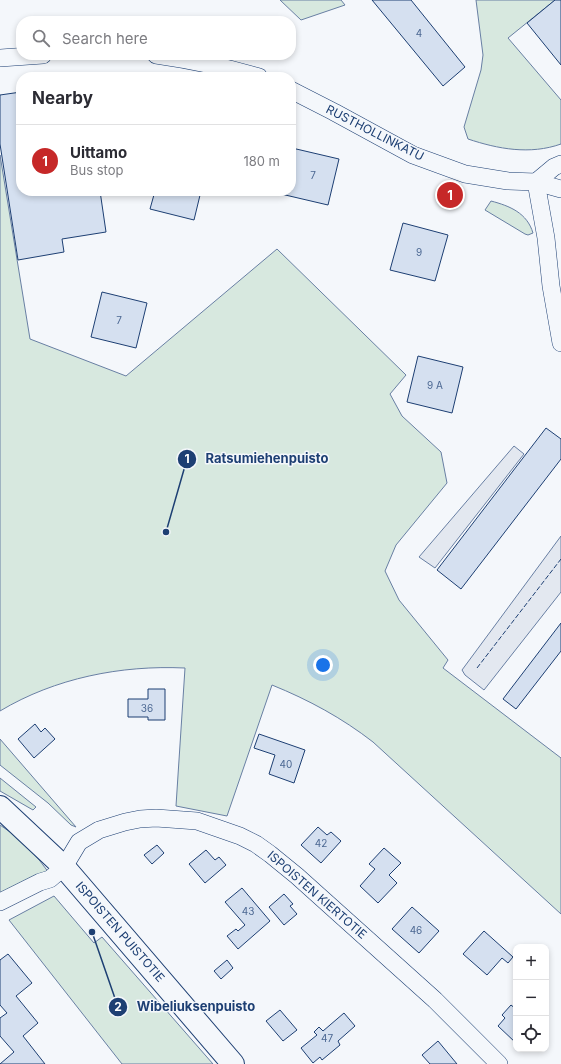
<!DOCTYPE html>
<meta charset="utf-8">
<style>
:root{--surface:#fff;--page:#f2f2f3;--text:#2b2b33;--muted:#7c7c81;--line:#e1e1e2;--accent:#c62828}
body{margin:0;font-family:Inter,sans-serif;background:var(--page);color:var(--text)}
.controls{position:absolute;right:12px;bottom:12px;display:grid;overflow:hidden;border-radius:8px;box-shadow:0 2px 6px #0003}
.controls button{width:36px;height:36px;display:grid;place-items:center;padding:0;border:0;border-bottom:1px solid var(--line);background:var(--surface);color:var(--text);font:20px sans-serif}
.you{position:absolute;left:323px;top:665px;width:14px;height:14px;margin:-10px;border:3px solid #fff;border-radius:50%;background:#1a73e8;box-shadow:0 0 0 6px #1a73e833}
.badge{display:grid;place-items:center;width:26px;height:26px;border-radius:50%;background:var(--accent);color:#fff;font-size:13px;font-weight:700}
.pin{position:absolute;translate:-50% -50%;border:2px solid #fff;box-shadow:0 1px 4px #0006}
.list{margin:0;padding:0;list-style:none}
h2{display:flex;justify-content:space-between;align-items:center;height:52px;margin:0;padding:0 16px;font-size:17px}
h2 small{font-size:13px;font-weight:400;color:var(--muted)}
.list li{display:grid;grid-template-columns:26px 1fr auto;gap:12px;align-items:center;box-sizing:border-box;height:72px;padding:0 16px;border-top:1px solid var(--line)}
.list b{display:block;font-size:15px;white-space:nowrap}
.list p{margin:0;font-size:13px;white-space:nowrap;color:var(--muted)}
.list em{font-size:13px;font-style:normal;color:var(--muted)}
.icon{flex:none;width:22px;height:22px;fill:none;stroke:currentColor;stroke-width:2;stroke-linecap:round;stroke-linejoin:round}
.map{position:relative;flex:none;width:561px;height:1064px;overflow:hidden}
.search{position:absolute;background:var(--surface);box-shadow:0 2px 6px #0003;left:16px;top:16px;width:280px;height:44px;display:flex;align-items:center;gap:10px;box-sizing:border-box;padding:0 14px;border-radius:16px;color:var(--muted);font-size:15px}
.panel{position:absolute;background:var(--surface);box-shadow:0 2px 6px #0003;left:16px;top:72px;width:280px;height:124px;border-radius:16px}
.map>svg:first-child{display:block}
</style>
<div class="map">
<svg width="561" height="1064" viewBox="0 0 561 1064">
<rect width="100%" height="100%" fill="#f4f7fb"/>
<g fill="#d7e8df" stroke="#687fa3">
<polygon points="280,0 341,0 345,5 301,20"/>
<path d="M 476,0 L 555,0 L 508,38 L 561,100 L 561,144 C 530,155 498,149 468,139 L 464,127 L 481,70 L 483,55 Z"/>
<path d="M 0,155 L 30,339 L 126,376 L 277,249 L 406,375 L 390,394 L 402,416 L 441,452 L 447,483 L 396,545 L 385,571 L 399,600 L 448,660 L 443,668 L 561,758 L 561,914 L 373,742 C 342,718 309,700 272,685 L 227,816 L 176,806 L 185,668 C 121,665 55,678 0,711 Z"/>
<path d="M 491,201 C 510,206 527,213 533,233 L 528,235 L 525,234 L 485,210 Z"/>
<polygon points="0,739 76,827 71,825 48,803 0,765"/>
<polygon points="0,778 36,807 33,810 0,791"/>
<polygon points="0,825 23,841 40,861 49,873 0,897"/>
<polygon points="54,896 94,943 102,937 213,1064 122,1064 9,920"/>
</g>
<g fill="#e3e8f0" stroke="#687fa3">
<polygon points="514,446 524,454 435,568 419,557"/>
<polygon points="561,536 561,592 484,690 465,675 462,670"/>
</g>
<g fill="#d5e0f0" stroke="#1d3f73">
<polygon points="372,0 411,0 465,67 443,86"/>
<polygon points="555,0 561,0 561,65 527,23"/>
<polygon points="21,92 21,191 100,191 106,232 62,239 64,252 18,260 0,144 0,95"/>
<polygon points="292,148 339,159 328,205 281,194 282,191 291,191"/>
<polygon points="155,191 201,191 194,220 150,209"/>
<polygon points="403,223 448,235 435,281 390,270"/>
<polygon points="102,292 147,303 136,348 91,337"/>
<polygon points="418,356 463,367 452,413 407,402"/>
<polygon points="546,428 561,439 561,459 461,589 437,570"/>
<polygon points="561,623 561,651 516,709 503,699"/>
<polygon points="148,689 165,689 165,720 148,720 148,717 128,717 128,699 148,699"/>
<polygon points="35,724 41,732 45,728 55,739 34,758 18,739"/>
<polygon points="259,734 305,750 294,783 269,774 275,755 254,748"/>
<polygon points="318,827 327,835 331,832 341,841 321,863 301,845"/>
<polygon points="157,845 164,853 152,864 144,855"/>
<polygon points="384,848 401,863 389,875 397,883 378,903 360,886 375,869 369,864"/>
<polygon points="206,850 215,860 219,857 226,865 205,883 189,864"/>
<polygon points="242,888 270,921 238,949 227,936 236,929 238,931 245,925 225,902"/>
<polygon points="284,894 293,904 290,906 297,914 284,925 269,907"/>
<polygon points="412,907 439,931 419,953 392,929"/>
<polygon points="484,931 513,957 508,963 502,958 487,975 463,954"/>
<polygon points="8,954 32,983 16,996 38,1023 23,1036 45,1064 0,1064 14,1052 0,1036 0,1018 7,1013 0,1005 0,960"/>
<polygon points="227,960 233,968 221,979 214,971"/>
<polygon points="511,1005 516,1009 516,1043 498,1026 505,1018 502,1015"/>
<polygon points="280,1010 297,1030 283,1041 266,1021"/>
<polygon points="344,1013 355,1026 338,1041 340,1045 322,1060 320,1057 313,1063 301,1048 317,1035 314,1032 319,1027 323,1031"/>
<polygon points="438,1041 457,1064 430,1064 422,1055"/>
</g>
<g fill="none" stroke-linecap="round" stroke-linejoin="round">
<defs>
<g id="minor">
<path d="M 156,55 C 191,60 225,67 259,77"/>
<polyline points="0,58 43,55"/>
<polyline points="291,90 334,112 413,155 465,174 508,181 536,182 561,189"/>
<polyline points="536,182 546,238 551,286 561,343"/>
<polyline points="536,182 554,167 561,164"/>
<polyline points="0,902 40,882 50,879 64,867 79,842 99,830 125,822 140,819 156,818 197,821 240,836 256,844 270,854 297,876 435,1000 499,1064"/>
</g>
<polyline id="secondary" points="0,807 64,867 233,1064"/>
</defs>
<use href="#minor" stroke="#1d3f73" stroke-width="18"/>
<use href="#secondary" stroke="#1d3f73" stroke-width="24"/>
<use href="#minor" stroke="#f4f7fb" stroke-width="17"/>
<use href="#secondary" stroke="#f4f7fb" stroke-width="22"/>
<polyline stroke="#1d3f73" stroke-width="1" stroke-dasharray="5 2" stroke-linecap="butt" points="477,668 561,559"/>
</g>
<g text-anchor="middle" stroke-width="3" stroke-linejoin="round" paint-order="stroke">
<g font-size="10" fill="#4b6792">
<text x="419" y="37">4</text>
<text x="313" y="179">7</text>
<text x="419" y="256">9</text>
<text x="119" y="324">7</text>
<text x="435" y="389">9 A</text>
<text x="147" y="712">36</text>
<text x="286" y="768">40</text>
<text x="321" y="847">42</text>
<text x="248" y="915">43</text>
<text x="416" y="934">46</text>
<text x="327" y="1042">47</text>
</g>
<g font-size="12" fill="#1d3f73" stroke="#f4f7fb">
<text transform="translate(375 133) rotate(27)" y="4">RUSTHOLLINKATU</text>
<text transform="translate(317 895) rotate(41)" y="4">ISPOISTEN KIERTOTIE</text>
<text transform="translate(120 932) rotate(49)" y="4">ISPOISTEN PUISTOTIE</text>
</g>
</g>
<path fill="none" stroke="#1d3f73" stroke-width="1.5" d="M166 532L187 459M92 932L118 1007"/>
<g fill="#1d3f73" stroke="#f4f7fb" stroke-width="1.5">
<circle cx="166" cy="532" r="4"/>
<circle cx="92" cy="932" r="4"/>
<circle cx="187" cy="459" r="10"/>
<circle cx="118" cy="1007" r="10"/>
</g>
<g font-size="12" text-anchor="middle" font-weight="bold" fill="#fff">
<text x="187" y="463">1</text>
<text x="118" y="1011">2</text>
</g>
<g font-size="13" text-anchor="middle" font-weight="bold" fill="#1d3f73" stroke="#f4f7fb" stroke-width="3" stroke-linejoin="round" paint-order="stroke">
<text x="267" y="463">Ratsumiehenpuisto</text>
<text x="196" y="1011">Wibeliuksenpuisto</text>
</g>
</svg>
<div class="controls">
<button>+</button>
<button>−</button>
<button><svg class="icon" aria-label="locate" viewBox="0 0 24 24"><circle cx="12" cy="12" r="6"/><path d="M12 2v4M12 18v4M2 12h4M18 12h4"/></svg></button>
</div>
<div class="you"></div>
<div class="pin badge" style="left:450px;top:195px">1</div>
<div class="search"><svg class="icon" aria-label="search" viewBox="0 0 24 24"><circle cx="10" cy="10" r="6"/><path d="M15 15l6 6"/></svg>Search here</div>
<section class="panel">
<h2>Nearby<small></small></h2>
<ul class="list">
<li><span class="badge">1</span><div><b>Uittamo</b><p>Bus stop</p></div><em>180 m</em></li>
</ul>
</section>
</div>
